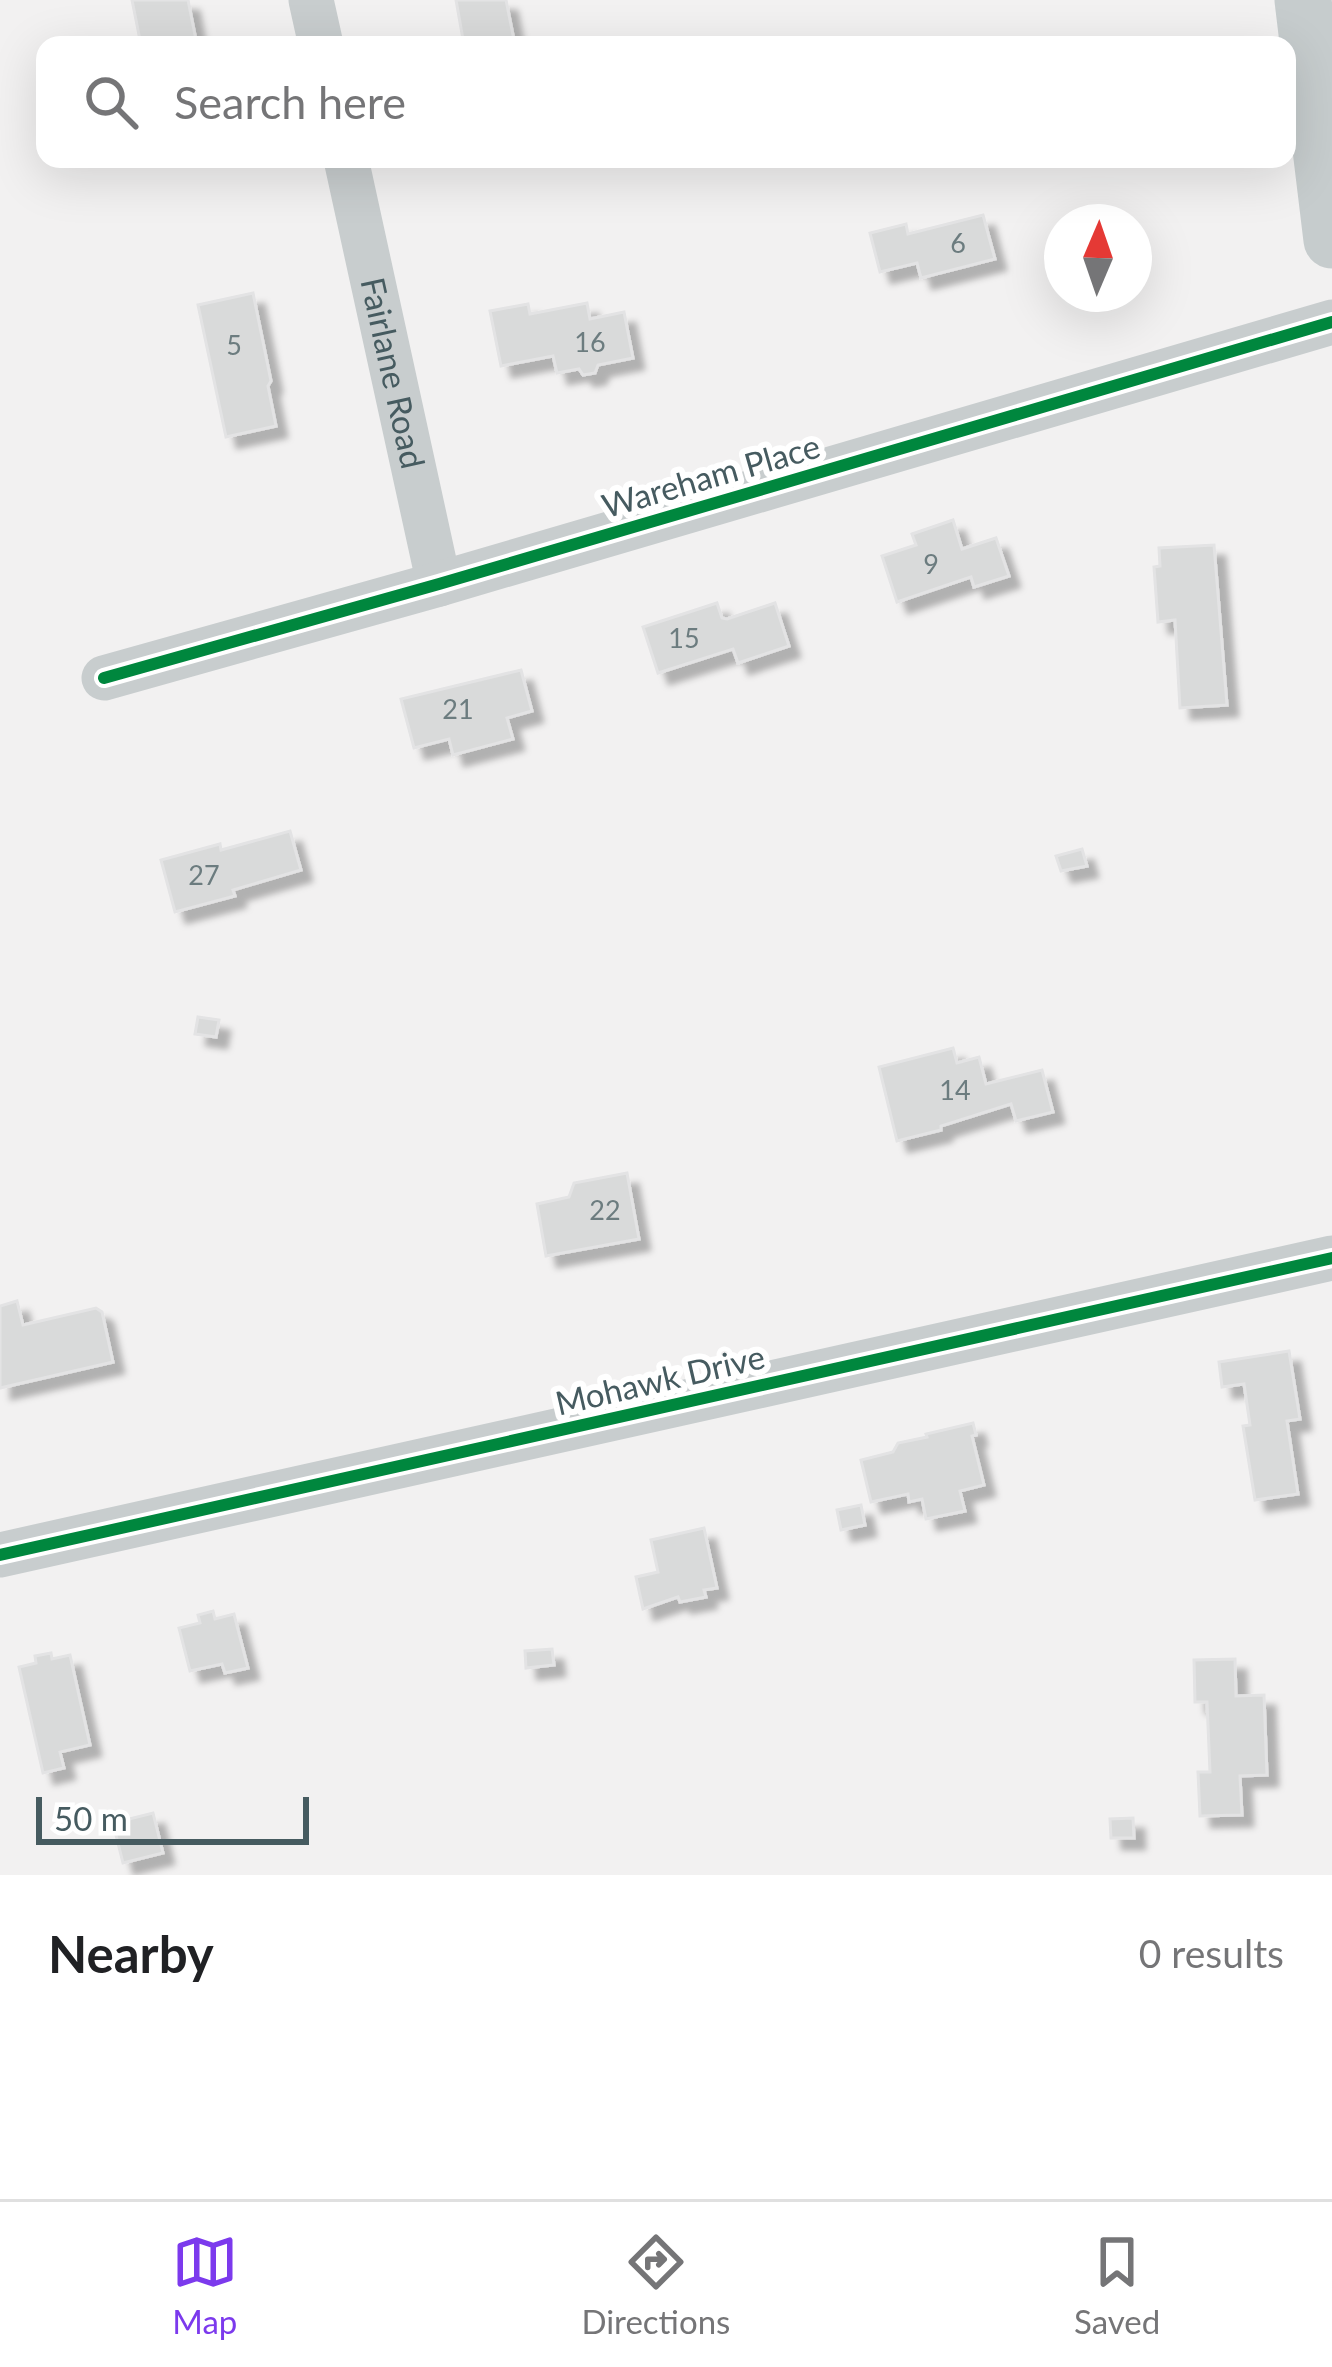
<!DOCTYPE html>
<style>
:root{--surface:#fff;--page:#f6f6f6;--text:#202124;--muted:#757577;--line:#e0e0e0;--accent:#7c3aed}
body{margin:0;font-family:Lato,sans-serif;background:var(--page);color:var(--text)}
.compass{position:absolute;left:1044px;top:204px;width:108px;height:108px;border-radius:50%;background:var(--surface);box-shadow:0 12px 48px #0002;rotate:2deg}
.scale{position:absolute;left:36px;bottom:30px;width:273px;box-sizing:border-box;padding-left:12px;border:6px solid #465b60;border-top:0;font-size:33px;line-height:42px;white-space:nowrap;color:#465b60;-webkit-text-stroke:9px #fff;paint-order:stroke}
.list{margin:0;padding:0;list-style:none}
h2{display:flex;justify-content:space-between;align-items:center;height:156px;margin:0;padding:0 48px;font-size:51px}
h2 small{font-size:39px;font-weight:400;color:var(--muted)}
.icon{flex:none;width:66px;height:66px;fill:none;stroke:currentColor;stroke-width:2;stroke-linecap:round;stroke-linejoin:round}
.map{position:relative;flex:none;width:1332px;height:1875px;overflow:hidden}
.search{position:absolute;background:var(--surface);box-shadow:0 12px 48px #0002;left:36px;right:36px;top:36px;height:132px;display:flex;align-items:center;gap:30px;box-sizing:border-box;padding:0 42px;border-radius:24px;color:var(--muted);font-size:45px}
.sheet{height:324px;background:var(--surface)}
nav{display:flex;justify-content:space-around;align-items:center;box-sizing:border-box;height:168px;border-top:3px solid var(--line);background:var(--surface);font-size:33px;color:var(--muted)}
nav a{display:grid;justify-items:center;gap:6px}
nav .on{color:var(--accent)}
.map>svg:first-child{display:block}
</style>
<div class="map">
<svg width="1332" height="1875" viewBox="0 0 1332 1875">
<defs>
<filter id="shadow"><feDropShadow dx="11" dy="11" stdDeviation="3" flood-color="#0004"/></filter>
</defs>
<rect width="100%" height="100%" fill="#f2f1f1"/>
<g fill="#d9dada" stroke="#e3e3e4" stroke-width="3" filter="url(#shadow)">
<polygon points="132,0 188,0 197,45 141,45"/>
<polygon points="456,0 506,0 515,45 464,45"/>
<polygon points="983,215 995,259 921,278 917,263 880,272 870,233 906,224 908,234"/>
<polygon points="253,293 271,381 268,386 276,426 226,437 198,305"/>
<polygon points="587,303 590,319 624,312 633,358 598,365 595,373 583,375 579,369 557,373 553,356 501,366 490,311 528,304 530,314"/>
<polygon points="953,520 962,549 996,538 1009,576 974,587 971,577 897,602 882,556 916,545 912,534"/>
<polygon points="1214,545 1227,705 1180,708 1175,620 1158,622 1154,567 1160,566 1159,548"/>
<polygon points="717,603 722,618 727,619 775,603 789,646 738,663 733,649 658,673 643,627"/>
<polygon points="521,670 532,711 507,718 513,739 453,755 449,739 414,748 401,699"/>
<polygon points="290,831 301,870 233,890 235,896 175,912 161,860 220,844 221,850"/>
<polygon points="1082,849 1087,866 1061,871 1056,856"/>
<polygon points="198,1017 219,1020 216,1037 195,1034"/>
<polygon points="953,1048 957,1063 979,1057 986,1084 1042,1070 1053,1112 1016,1121 1011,1104 941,1126 941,1130 897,1141 879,1067"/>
<polygon points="627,1173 639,1239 546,1256 537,1204 569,1197 574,1183"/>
<polygon points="17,1301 23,1325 96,1308 102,1312 113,1362 0,1388 0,1306"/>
<polygon points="1289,1351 1300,1419 1287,1421 1298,1494 1255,1500 1243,1426 1250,1425 1244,1384 1222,1387 1219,1362"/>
<polygon points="973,1423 976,1435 972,1436 984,1485 960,1491 965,1511 926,1519 922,1499 909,1502 908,1494 871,1502 861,1460 893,1452 898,1443 927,1437 926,1434"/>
<polygon points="861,1505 865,1525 841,1530 837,1510"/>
<polygon points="704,1528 717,1588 704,1590 706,1597 680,1602 678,1597 643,1609 636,1577 658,1572 651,1540"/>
<polygon points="213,1611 215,1619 234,1614 248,1668 225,1673 222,1664 190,1671 179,1628 200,1623 198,1615"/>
<polygon points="552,1649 554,1665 526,1668 525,1651"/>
<polygon points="51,1653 52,1659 70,1655 90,1745 60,1752 64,1768 43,1773 19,1667 36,1663 35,1656"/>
<polygon points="1235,1659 1236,1696 1264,1695 1267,1775 1240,1776 1242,1815 1200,1816 1198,1772 1210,1772 1207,1702 1195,1702 1194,1660"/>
<polygon points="153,1813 163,1853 123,1863 113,1823"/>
<polygon points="1133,1818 1134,1838 1111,1838 1110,1819"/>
</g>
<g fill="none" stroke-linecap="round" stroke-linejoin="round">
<g stroke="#c8cdce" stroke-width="45">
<polyline points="311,0 321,45"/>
<path id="s1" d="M 346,159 L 439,584"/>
<polyline points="104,678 439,584 1332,322"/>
<polyline points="0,1555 1332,1258"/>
</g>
<polyline stroke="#c6cccd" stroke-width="57" points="1303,0 1332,240"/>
<defs>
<g id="cycleway">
<polyline points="104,678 439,584 1332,322"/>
<polyline points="0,1555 1332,1258"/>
</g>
</defs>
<use href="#cycleway" stroke="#fff" stroke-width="20"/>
<use href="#cycleway" stroke="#00873e" stroke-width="12"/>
</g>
<g text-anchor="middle" stroke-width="12" stroke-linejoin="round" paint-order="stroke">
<g font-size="27" fill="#6c7c7f">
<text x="958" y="253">6</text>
<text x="590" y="352">16</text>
<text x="234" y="355">5</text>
<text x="931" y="574">9</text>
<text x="684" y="648">15</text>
<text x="458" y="719">21</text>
<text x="204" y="885">27</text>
<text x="955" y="1100">14</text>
<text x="605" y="1220">22</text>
</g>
<g font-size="33" fill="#465b60" stroke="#fff">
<text dy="12" stroke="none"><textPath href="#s1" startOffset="219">Fairlane Road</textPath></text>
<text transform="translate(711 476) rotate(-16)" y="12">Wareham Place</text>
<text transform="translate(660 1380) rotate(-13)" y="12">Mohawk Drive</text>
</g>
</g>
</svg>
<svg class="compass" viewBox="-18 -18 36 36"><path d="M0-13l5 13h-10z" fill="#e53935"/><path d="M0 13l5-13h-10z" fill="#757577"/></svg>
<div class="scale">50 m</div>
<div class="search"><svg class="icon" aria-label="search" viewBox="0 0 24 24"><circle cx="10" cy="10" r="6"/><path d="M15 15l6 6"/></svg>Search here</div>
</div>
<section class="sheet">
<h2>Nearby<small>0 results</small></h2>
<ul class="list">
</ul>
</section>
<nav>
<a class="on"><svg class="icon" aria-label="map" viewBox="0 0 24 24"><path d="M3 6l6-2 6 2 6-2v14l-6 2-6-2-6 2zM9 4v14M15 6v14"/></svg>Map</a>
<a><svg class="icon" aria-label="directions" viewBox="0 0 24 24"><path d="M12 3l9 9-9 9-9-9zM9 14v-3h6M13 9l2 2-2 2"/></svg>Directions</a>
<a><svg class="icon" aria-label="saved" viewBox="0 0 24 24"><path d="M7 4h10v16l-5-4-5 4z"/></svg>Saved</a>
</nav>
